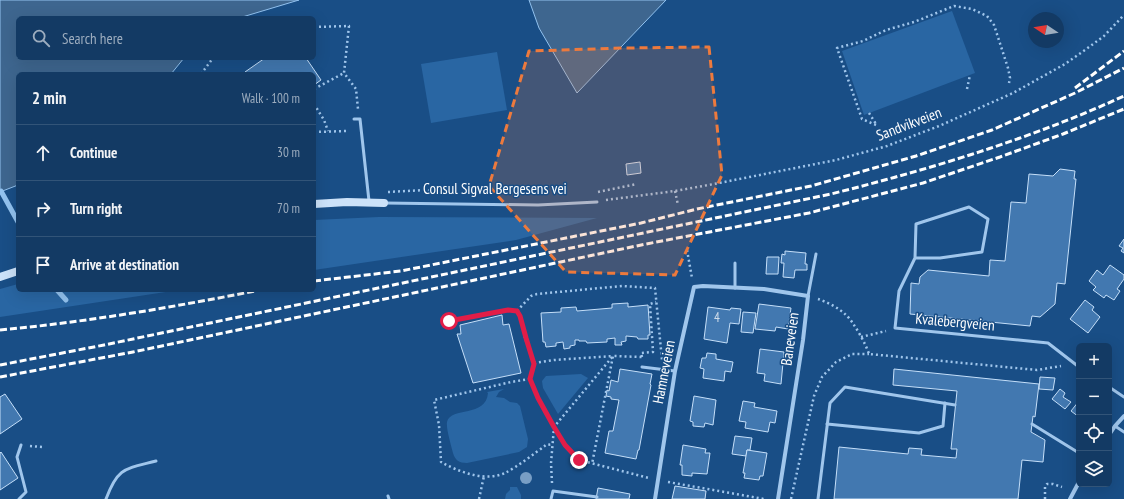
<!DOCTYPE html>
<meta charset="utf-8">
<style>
:root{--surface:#133a64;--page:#1c416a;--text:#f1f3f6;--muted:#9dadbf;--line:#325478}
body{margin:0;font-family:"PT Sans Narrow",sans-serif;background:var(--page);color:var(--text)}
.controls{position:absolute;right:12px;bottom:12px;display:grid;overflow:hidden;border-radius:6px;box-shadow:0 4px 16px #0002}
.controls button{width:36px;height:36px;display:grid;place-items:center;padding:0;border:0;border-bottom:1px solid var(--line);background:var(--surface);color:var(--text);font:20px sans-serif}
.compass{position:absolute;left:1028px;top:12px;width:36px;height:36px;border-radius:50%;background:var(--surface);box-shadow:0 4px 16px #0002;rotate:282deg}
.stop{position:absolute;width:12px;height:12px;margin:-9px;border:3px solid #e11d48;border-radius:50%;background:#fff}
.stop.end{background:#e11d48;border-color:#fff;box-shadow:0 1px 4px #0008}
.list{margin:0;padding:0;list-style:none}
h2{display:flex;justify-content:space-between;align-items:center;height:52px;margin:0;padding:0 16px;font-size:17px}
h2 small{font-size:13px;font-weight:400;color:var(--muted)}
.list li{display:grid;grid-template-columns:26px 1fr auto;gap:12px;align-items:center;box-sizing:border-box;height:56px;padding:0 16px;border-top:1px solid var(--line)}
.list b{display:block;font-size:15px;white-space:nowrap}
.list em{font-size:13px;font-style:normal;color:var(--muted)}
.icon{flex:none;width:22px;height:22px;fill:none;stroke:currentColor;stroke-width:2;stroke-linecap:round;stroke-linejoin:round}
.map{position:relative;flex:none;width:1124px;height:499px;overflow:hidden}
.search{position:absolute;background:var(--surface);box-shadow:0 4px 16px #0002;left:16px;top:16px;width:300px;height:44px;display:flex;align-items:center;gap:10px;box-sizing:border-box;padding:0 14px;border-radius:6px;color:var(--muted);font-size:15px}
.panel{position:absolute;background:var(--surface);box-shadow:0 4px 16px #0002;left:16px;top:72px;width:300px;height:220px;border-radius:6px}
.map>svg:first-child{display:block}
</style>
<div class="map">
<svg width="1124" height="499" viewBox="0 0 1124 499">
<rect width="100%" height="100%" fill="#194e86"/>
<g fill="#2966a3">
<polygon points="952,11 975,73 864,115 842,51"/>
<polygon points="497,52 507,110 431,123 421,64"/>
<polygon points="379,217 597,218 516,240 314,270 314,220"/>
<polygon points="18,284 18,290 179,290 0,317 0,289"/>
<polygon points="581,374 588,378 558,414 543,388 542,381 546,376"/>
<path d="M 504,389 L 499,392 L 496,397 L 504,398 L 510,402 L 517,403 L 520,406 L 528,439 L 527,447 L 519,452 L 467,463 C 459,463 455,460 453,453 C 451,445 446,429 447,422 C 451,406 486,418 488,393 L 487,392 Z"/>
<polygon points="510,487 517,487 521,495 521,499 505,499 506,494 510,490"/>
</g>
<g fill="#3e668f" stroke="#92c2ef">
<polygon points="0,0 299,0 239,18 18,18 18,58 184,58 171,74 18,74 18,185 0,192"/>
<polygon points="529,0 666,0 577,93 539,28"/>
</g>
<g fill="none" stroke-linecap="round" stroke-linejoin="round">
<g stroke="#92c2ef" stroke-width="5">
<polyline points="1,191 18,222"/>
<polyline points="57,290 66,300"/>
</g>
</g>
<g fill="#4278b0" stroke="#c5dff9">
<polygon points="265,58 306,58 321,80 314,85 314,74 247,74 245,72"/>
<polygon points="640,162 641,173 627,175 626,164"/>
<polygon points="1060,169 1075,171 1074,179 1076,179 1065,284 1057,283 1055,304 1040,317 1032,316 1030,326 910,314 911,283 919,284 920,277 928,270 989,276 990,260 1005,261 1011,202 1026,203 1029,174 1053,176"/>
<polygon points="1124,239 1124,253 1121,251 1123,248 1119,246"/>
<polygon points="785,251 806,253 805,264 807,264 807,270 795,270 794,278 783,277 784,263 781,263 782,254 785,255"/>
<polygon points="767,257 779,257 778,274 766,274"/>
<polygon points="1110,265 1124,275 1124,279 1117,289 1120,291 1114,300 1106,295 1104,298 1093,290 1096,287 1089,281 1097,270 1103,275"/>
<polygon points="1085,300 1094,307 1092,310 1100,317 1088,333 1070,319"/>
<polygon points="628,303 628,307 648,305 650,335 648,335 648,339 638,339 637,337 626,336 626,341 621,342 622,345 615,345 615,338 607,339 607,342 587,343 586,341 579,341 579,340 575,340 575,345 570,346 570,348 564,349 563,342 556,343 556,346 546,347 545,342 543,342 541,313 561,312 561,308 576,307 577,311 612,308 612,304"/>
<polygon points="759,304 791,308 788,329 776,327 775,331 755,329"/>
<polygon points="708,307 730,310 731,308 741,309 739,324 730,323 727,343 704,339"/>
<polygon points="743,312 756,313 753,333 741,332"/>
<polygon points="502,315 503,325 509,324 521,373 473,383 457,334 461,334 460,325"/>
<polygon points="760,349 784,352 781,384 764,381 765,374 757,373"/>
<polygon points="707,353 716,354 716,359 733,362 731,372 725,371 724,381 703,378 704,369 700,368 702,358 706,358"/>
<polygon points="620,369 652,374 650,384 651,385 639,450 638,450 636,459 605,453 609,431 613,431 619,400 611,399 611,397 606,396 607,390 609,391 611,380 618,382"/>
<polygon points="894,369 1039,384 1035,417 1033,416 1031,432 1045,440 1043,462 1022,460 1018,499 834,499 839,447 908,454 909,448 922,449 921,455 956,458 957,449 951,449 957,391 893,385"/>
<polygon points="1040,377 1055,378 1053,390 1039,389"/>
<polygon points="1060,389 1065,393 1063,397 1071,402 1065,409 1052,399"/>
<polygon points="5,394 22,419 0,434 0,397"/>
<polygon points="694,396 716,400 713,425 705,423 704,427 693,426 693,422 690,421"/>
<polygon points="743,401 755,403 754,407 777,411 775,423 770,422 768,432 745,428 746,422 739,421"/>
<polygon points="1079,401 1079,417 1071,411"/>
<polygon points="735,436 752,438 750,450 747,450 746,456 732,454"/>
<polygon points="683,445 706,449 705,453 710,453 707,474 692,473 692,476 682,475 682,465 680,465"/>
<polygon points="747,450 767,453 763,476 760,476 759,480 744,478 745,473 743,473"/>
<polygon points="1,452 18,478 0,490 0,453"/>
<polygon points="675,486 706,491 705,499 672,499"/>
<polygon points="598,488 630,494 629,499 596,499"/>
</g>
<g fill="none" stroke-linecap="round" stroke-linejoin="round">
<g stroke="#a0c6ec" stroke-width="2.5" stroke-dasharray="2 3" stroke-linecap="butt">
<polyline points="314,27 349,26 344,73 356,89 358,109"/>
<polyline points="201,74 213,58"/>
<polyline points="314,89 344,73"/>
<polyline points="967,89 970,75"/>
<polyline points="314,104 324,120 328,131"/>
<polyline points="869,113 876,124"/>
<polyline points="876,125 862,119 837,48 863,41 886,30 914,22 954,6 972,9 987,16 994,25 1008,68 1010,78 1009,83"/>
<polyline points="314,132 348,131"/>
<polyline points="675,191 678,205"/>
<polyline points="388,192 425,190 451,193"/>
<polyline points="598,192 637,184"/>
<polyline points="606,200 675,191 714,184 836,160 887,146 939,126 1013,93 1065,64 1085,50 1104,36 1124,15"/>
<polyline points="687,250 692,278"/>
<path d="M 818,299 C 827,302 839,308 846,315 C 853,321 866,344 869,354 L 1037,370 L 1061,366"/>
<polyline points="517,311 531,296 537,294 622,286 655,288 662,360"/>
<polyline points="449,321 508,310 517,311 520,316 525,338 534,363 530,379 538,398 565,445 579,460 649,478"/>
<polyline points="861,337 886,331"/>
<polyline points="642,357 641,353 653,352 650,304 656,302"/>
<polyline points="534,363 554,360 613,356 592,464"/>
<path d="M 530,379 L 511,382 L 434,400 L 439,425 L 441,462 C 459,472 485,482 505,473 C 517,467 535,453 546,445 L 553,444"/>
<polyline points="30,446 42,447"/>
<polyline points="668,482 764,499"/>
<polyline points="552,483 551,463 554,427 613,356 642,357"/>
<polyline points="479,499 484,476"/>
<polyline points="791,499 814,396 822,377 836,362 852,354 869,354"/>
<polyline points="1045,499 1045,487 1047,484 1053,484 1062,487"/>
</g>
<g stroke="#a0c6ec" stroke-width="3">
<polyline points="354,119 360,119 369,201"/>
<polyline points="385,203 538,205 597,202"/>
<polyline points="915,258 940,258 982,252 988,219 969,207 916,224 915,258 899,291 895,328 1048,343 1079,367"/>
<polyline points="735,288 735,263"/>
<polyline points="808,296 816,254"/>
<polyline points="642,367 675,371"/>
<polyline points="1109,387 1124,397"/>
<polyline points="827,424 919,433 943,426 945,403"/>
<polyline points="1032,424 1079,453"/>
<polyline points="1115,426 1124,432"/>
<polyline points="388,496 389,499"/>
<polyline points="19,499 26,492 17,457 21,445"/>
<path d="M 106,499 C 118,467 125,469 156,461"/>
<polyline points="551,499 553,491 597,497"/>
<polyline points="818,499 830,403 845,387 955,405"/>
</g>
<g stroke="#a0c6ec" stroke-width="4">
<polyline points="1109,435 1115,426 1124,416"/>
<polyline points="655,499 675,371 694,287 703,286 764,289 808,296 803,340 778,499"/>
<polyline points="1070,499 1079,482"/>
</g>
<g stroke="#cce2f9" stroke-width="8">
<polyline points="314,204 347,202 384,203"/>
<polyline points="0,277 18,271"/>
</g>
<g stroke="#fff" stroke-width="3" stroke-dasharray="7 3" stroke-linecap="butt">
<polyline points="1075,88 1124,51"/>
<polyline points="314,281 401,271 641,223 697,209 811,186 916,156 992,130 1075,93 1124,68"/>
<path d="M 0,330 C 87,322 174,307 260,290"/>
<path d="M 0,365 L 104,345 L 831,194 C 931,169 1030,139 1124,96"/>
<polyline points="0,377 133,352 646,244 809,213 923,183 1000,157 1063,134 1124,109"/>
</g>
</g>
<circle fill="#789ec5" cx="526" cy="478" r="6"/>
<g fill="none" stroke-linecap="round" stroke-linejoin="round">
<polyline stroke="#e11d48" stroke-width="5" points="449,321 508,310 517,311 520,316 526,338 534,364 530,379 538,398 554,427 565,445 579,460"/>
</g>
<path fill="#ed7a3d" fill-opacity="0.2" stroke="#ed7a3d" stroke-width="3" stroke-dasharray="8 5" stroke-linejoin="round" d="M 709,47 L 722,175 L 675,275 L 566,272 L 489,186 L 529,51 L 624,48 Z"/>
<g text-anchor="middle" stroke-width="3" stroke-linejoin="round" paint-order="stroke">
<g font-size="13" fill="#d0ddeb">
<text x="717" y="322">4</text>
</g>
<g font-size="15" fill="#fff" stroke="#194e86">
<text transform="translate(909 124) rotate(-21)" y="5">Sandvikveien</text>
<text x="495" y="194">Consul Sigval Bergesens vei</text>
<text transform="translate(955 322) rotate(5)" y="5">Kvalebergveien</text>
<text transform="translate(790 339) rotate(-82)" y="5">Baneveien</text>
<text transform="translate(664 372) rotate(-79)" y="5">Hamneveien</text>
</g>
</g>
</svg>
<div class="controls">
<button>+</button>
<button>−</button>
<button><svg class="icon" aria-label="locate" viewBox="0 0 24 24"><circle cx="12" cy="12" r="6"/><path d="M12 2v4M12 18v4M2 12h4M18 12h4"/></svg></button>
<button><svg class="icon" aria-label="layers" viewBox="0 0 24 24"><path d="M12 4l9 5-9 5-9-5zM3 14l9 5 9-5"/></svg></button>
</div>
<svg class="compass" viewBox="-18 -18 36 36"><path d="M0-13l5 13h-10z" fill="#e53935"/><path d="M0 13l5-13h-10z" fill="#9dadbf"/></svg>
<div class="stop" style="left:449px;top:321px"></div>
<div class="stop end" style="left:579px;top:460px"></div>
<div class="search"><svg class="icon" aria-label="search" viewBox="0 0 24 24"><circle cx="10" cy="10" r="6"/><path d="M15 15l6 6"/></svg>Search here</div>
<section class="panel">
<h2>2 min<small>Walk · 100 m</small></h2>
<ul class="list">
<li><svg class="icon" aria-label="ahead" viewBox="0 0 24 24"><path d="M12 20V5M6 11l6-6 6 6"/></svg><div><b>Continue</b></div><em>30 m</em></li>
<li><svg class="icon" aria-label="right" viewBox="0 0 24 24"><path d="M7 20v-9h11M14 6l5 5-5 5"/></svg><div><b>Turn right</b></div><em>70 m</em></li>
<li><svg class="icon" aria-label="arrive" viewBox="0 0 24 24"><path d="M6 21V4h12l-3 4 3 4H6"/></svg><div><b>Arrive at destination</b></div></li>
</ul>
</section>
</div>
